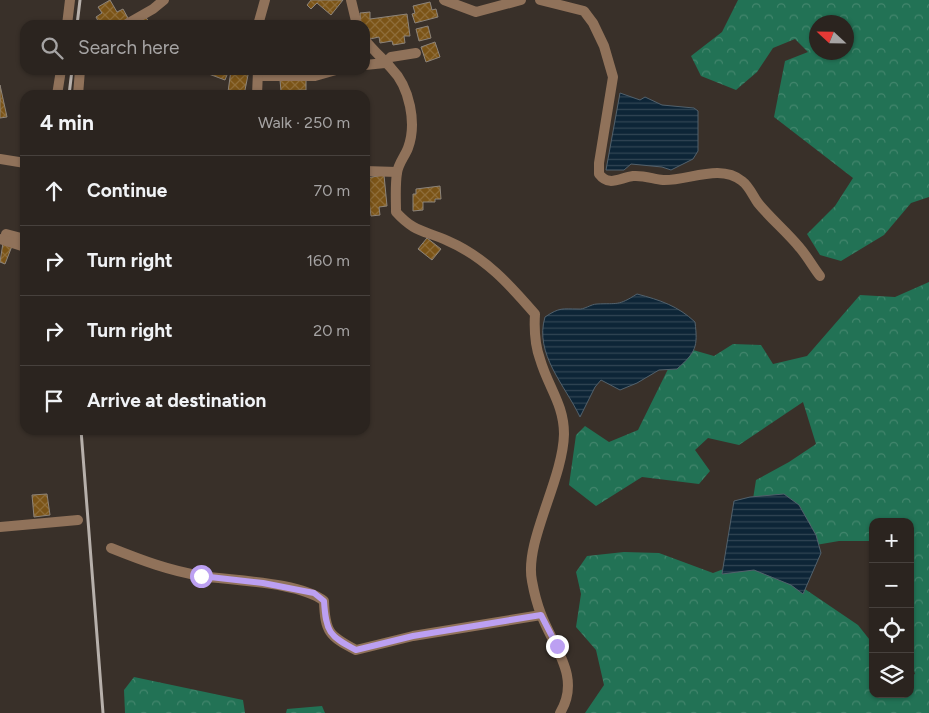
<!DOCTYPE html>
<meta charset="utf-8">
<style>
:root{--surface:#2b241f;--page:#37302c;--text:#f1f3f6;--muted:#a6a4a4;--line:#47413d}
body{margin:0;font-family:Figtree,sans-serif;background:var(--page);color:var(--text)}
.controls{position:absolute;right:15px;bottom:15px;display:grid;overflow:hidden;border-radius:10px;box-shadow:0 1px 4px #0004}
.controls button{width:45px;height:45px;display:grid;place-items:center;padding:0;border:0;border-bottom:1px solid var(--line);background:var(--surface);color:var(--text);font:25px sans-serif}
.compass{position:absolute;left:809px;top:15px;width:45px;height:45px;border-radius:50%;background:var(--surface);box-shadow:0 1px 4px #0004;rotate:292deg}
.stop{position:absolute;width:15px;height:15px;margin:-11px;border:4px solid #bca0f2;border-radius:50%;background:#fff}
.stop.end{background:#bca0f2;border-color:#fff;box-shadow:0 1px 5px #0008}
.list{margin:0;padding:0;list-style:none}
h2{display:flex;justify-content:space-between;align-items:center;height:65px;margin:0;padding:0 20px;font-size:21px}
h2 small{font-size:16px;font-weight:400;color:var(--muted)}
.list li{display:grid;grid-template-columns:32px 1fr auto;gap:15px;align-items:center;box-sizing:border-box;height:70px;padding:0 20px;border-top:1px solid var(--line)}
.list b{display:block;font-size:19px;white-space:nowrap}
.list em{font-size:16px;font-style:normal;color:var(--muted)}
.icon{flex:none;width:28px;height:28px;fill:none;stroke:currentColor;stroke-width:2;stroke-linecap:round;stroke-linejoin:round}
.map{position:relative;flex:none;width:929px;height:713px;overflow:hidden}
.search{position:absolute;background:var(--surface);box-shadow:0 1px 4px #0004;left:20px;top:20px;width:350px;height:55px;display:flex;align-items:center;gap:12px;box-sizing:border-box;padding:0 18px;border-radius:15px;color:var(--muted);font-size:19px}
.panel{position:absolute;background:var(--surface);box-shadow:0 1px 4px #0004;left:20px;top:90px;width:350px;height:345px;border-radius:15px}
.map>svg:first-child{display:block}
</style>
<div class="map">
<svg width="929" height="713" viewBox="0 0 929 713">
<defs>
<pattern id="forest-crowns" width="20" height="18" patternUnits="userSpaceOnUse" patternTransform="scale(1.25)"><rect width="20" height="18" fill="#227255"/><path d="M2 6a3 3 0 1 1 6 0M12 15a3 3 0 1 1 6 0" fill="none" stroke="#43866d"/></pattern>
<pattern id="water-rules" width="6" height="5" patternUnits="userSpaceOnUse" patternTransform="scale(1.25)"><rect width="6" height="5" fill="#0d2537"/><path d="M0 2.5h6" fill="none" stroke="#314554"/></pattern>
<pattern id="building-cross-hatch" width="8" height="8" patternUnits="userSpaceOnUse" patternTransform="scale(1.25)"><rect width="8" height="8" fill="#7b5417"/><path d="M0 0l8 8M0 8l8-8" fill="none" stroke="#8e6d39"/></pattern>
</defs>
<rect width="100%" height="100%" fill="#393029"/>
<g fill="url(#forest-crowns)" fill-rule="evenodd">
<path d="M 738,0 L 929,0 L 929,197 L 911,203 L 884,235 L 841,261 L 820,255 L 807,234 L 835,206 L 853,178 L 774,117 L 785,61 L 808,52 L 795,39 L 773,48 L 757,72 L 736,90 L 701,76 L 691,56 L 722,32 ZM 846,22 L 846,52 L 816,52 L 816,22 Z"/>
<polygon points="929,282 929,713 585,713 604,685 596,650 576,627 581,594 576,572 587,556 624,552 659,553 713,573 737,564 768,564 858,625 873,644 873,694 910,694 910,676 915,674 910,658 910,522 873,522 873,541 839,541 810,546 750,518 756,480 789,462 816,444 803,402 739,445 708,438 695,450 710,471 699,484 642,477 596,506 569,485 576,435 585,426 609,442 638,430 670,365 686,348 714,356 733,344 761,345 773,364 807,356 860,295 895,297"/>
<polygon points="134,677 243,700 245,713 125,713 124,690"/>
<polygon points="322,706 325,713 286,713 287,709"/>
</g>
<g fill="url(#water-rules)" stroke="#52616c">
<polygon points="620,93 640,100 645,97 662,105 694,108 698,111 698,151 693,159 671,170 662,167 631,164 624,170 606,170"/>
<path d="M 637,294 C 660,300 678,306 695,322 C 698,347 696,352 677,369 L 659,370 L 637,383 L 620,390 L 601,380 L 595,387 L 580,417 C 565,385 534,354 545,317 C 560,307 562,309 578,309 C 584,310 591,304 597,304 C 618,303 618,306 637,294 Z"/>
<polygon points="784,494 799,505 816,535 821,553 803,594 791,585 754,570 722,574 734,501 750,497"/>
</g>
<g fill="url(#building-cross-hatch)" stroke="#8d847a">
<polygon points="110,0 117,12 123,9 128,18 118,25 100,25 96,17 102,13 98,7"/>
<polygon points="311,0 343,0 331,15 317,3 311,9 307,5"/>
<polygon points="430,2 432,10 436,9 438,17 415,23 412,14 415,13 413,6"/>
<polygon points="370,12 370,19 407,14 410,36 404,36 405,43 393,45 392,41 380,43 379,37 370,39 368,28 365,29 365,25 361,25 360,13"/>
<polygon points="145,16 151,25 132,25"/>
<polygon points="428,26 431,38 419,41 416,29"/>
<polygon points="435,42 440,57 426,62 421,47"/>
<polygon points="207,70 229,70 225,80 206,73"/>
<polygon points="231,70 249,70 244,95 228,92"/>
<polygon points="306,79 306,90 281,91 280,80"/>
<polygon points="0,85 7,117 0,118"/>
<polygon points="384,175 387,206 379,207 380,215 371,216 366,178"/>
<polygon points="440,186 441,199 435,199 435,202 423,202 423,210 413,211 413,194 416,194 416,189"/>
<polygon points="427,238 441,249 432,260 418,249"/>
<polygon points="3,243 12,246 5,264 0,262"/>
<polygon points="47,494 50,515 34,517 32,495"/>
</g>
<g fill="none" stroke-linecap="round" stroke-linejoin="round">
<g stroke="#90725a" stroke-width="10">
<polyline points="351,0 357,25"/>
<polyline points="444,0 476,12 521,0"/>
<path d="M 540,0 L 584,11 L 593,23 L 604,46 L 613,77 L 599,163 L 599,174 C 609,187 619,178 633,176 C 644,175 653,179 663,180 C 688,181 720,163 742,181 C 749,186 753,196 758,203 C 771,219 787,232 800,248 C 807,256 813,267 820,276"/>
<polyline points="67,25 70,0"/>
<polyline points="125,25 153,9 164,0"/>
<polyline points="258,25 265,0"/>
<path d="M 365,40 C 373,50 383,59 391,68 C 410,87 417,124 408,148 C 405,156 398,164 397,173 C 395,185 396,199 396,212 C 415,233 424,230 448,241 C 485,257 510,285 535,314 C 534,330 535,345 540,359 C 548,387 564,404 564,434 C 563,480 524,542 532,581 C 534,592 537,604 541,614 C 553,647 582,677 560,713"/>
<polyline points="365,65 385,63 391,57 416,53"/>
<polyline points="258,76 315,76 336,70"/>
<polyline points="57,95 61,70"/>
<polyline points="78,95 80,70"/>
<polyline points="257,95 258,71"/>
<polyline points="0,159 25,163"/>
<polyline points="365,171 397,172"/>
<polyline points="6,234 25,239"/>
<polyline points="0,239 25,247"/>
<polyline points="0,527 78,520"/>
<path d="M 111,548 C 141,560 170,571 202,576 C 235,581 300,582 324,601 C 325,632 329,636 356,650 L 413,636 L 541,615"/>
</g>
<g stroke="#b7b0ab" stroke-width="3">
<polyline points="77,25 80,0"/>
<polyline points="69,95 72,70"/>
<polyline points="81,430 103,713"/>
</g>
</g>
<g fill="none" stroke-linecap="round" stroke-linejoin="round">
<path stroke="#bca0f2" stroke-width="6" d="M 201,576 L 263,583 L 314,593 L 324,601 C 326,632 329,636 356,650 L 413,636 L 541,615 L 557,646"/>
</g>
</svg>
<div class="controls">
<button>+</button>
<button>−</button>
<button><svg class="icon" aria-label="locate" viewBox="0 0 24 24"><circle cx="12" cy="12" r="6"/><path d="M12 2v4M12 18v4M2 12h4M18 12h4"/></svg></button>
<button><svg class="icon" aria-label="layers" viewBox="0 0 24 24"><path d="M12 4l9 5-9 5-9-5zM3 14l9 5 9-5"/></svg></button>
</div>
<svg class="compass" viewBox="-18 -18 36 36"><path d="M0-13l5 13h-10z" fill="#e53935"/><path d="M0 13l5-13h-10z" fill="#a6a4a4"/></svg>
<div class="stop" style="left:201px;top:576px"></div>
<div class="stop end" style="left:557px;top:646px"></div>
<div class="search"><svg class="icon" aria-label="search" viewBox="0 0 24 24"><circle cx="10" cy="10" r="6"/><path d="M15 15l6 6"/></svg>Search here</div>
<section class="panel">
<h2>4 min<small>Walk · 250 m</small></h2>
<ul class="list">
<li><svg class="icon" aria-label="ahead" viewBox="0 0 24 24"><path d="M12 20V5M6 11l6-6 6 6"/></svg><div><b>Continue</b></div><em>70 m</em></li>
<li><svg class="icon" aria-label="right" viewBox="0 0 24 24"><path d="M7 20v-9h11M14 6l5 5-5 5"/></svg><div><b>Turn right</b></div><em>160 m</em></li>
<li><svg class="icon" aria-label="right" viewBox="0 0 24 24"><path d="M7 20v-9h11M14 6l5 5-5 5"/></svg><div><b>Turn right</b></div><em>20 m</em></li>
<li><svg class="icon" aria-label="arrive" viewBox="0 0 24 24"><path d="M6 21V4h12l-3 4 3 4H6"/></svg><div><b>Arrive at destination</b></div></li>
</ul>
</section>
</div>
